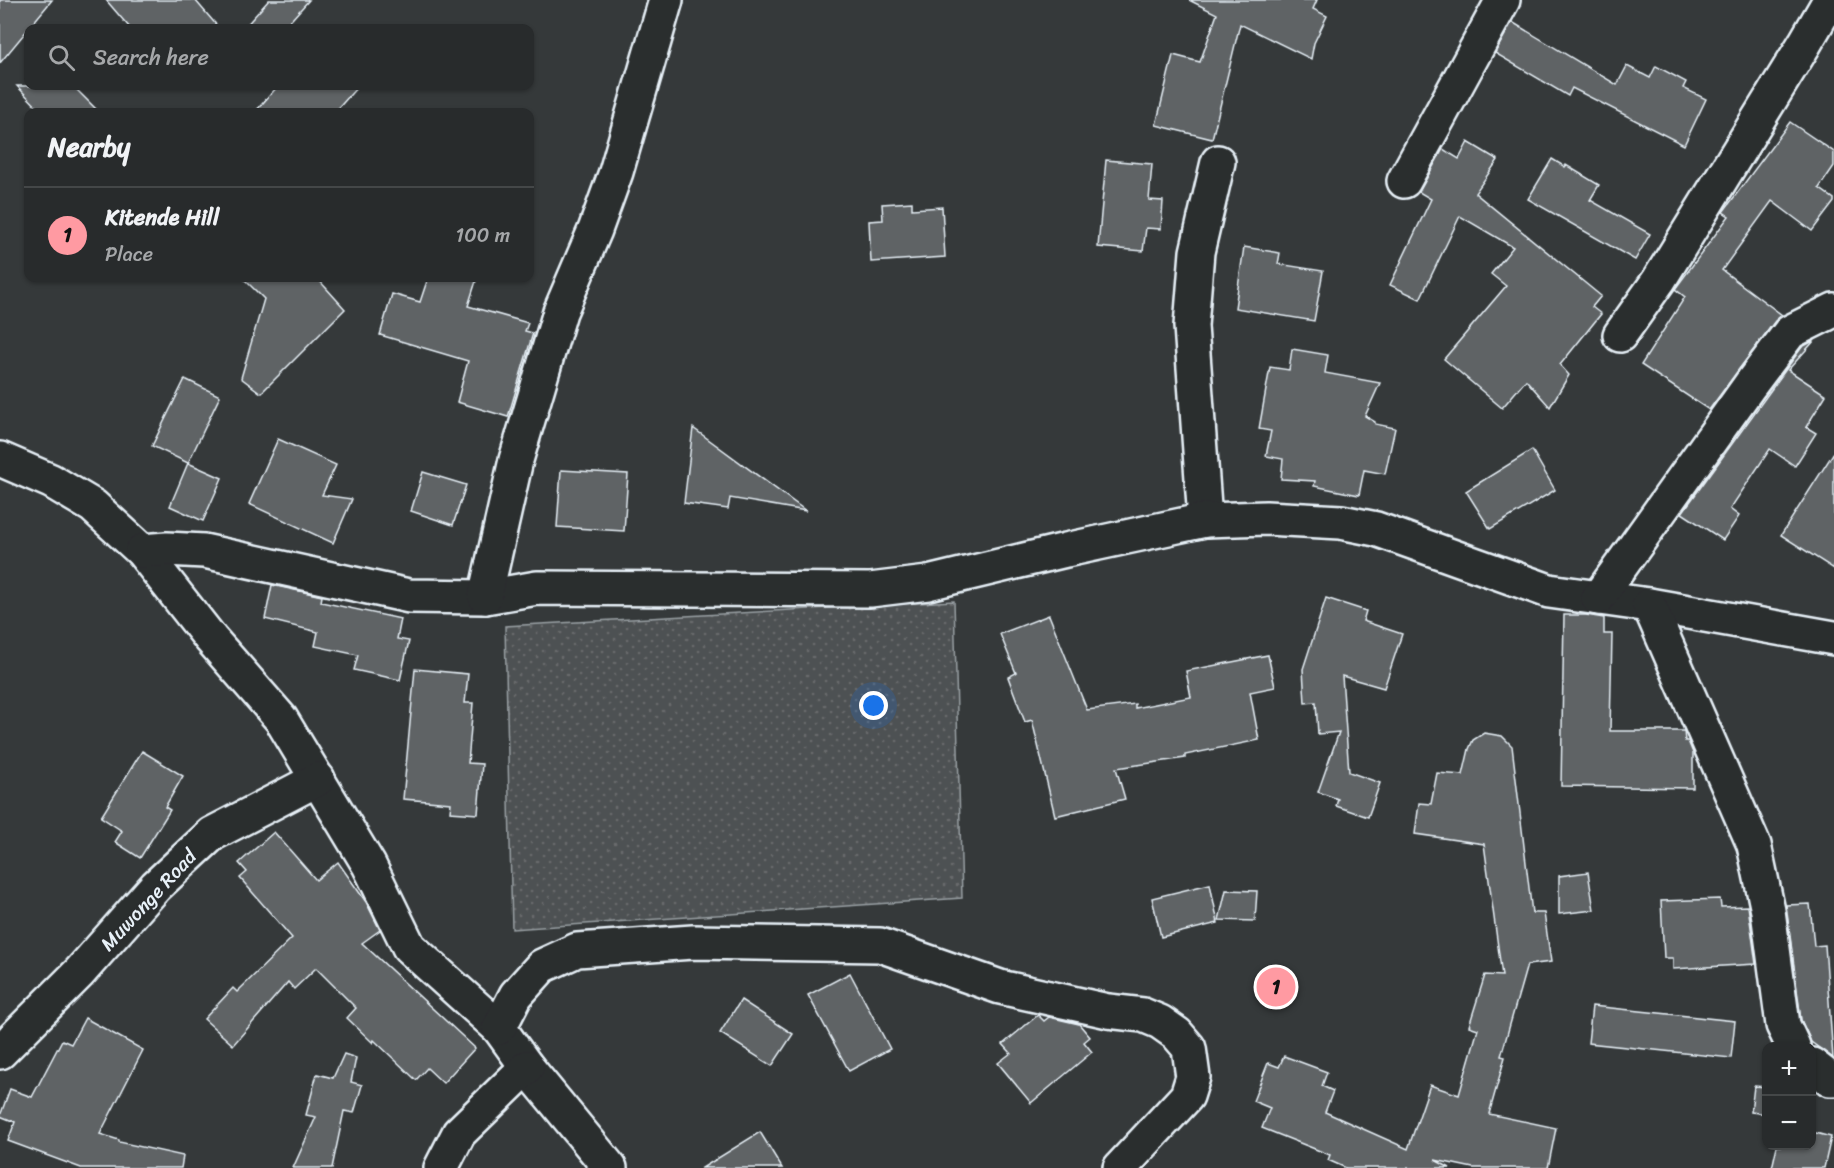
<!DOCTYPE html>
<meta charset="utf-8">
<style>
:root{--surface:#282b2c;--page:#303334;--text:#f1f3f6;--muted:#a5a7a9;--line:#444748;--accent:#ff9aa2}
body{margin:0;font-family:Sriracha,sans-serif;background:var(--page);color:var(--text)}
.controls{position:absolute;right:18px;bottom:18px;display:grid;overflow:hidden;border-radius:12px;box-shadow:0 2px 4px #0004}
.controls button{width:54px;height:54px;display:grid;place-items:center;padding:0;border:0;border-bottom:2px solid var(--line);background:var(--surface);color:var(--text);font:30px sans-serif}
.you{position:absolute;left:874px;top:706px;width:21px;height:21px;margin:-15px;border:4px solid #fff;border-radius:50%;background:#1a73e8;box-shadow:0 0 0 9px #1a73e833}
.badge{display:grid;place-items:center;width:39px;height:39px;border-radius:50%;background:var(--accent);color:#111;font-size:20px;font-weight:700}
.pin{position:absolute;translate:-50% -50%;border:3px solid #fff;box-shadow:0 2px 6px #0006}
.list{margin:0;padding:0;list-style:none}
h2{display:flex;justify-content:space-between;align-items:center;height:78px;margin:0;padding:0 24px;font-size:26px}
h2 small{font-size:20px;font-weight:400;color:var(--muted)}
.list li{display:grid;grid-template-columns:39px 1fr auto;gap:18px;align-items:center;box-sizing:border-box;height:96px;padding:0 24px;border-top:2px solid var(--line)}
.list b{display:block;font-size:22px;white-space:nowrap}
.list p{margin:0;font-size:20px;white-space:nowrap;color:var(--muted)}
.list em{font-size:20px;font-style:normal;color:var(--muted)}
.icon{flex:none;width:33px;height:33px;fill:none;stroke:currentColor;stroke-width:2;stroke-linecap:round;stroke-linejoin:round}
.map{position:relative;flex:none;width:1834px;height:1168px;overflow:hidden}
.search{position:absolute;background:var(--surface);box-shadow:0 2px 4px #0004;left:24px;top:24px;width:510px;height:66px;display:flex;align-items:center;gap:15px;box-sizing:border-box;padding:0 21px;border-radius:12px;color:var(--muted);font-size:22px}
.panel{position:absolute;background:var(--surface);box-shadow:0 2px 4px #0004;left:24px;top:108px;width:510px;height:174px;border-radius:12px}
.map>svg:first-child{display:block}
</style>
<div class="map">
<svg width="1834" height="1168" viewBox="0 0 1834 1168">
<defs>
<pattern id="grass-dots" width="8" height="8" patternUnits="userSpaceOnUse" patternTransform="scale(1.5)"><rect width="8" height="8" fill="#4d5152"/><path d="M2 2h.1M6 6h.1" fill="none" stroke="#676a6c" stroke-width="1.8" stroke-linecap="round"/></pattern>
</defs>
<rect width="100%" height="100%" fill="#35393a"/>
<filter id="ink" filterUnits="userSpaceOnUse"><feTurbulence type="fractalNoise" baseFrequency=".0167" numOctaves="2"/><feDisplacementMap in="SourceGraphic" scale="12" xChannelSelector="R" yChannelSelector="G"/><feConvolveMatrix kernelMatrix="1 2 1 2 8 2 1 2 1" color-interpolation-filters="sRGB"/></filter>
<g filter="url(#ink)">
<polygon fill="url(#grass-dots)" stroke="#9aa1a5" stroke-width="1.5" points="954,601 962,898 512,929 505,626"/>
<g fill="#5f6365" stroke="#e8f1f8" stroke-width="1.5">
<polygon points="0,0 52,0 0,63"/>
<polygon points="106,0 195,0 219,28 130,28"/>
<polygon points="269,0 309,0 284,28 244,28"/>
<polygon points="1189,0 1317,0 1313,9 1327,16 1314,43 1311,59 1240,24 1212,139 1156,125 1173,55 1200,62 1217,14"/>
<polygon points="1512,22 1617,85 1627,66 1650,78 1656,66 1686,82 1683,88 1706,99 1684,145 1572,88 1568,96 1495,53"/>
<polygon points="17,86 73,86 99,112 42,112"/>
<polygon points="278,86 358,86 335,112 255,112"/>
<polygon points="1790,122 1834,152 1834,166 1819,188 1834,199 1834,202 1812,231 1772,201 1722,270 1782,315 1775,321 1709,410 1641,365 1685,297 1675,289 1729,216 1723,212"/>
<polygon points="1468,142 1498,160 1475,193 1601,296 1592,307 1601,314 1560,365 1569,375 1550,407 1526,380 1502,408 1444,359 1506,286 1491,274 1513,247 1460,216 1420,299 1390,285 1431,199 1419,192 1443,149 1459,159"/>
<polygon points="1552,159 1565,167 1566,165 1599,185 1590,200 1650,234 1635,260 1528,199"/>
<polygon points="1106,160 1152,164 1149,200 1163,201 1161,229 1146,228 1143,251 1098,247"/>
<polygon points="912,202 912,209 942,207 945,257 871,262 869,221 883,220 882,204"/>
<polygon points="1244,247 1280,253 1278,264 1323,271 1314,321 1235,308"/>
<polygon points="243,278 317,278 345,309 261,393 241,378 264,299"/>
<polygon points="428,278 477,278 468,306 528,323 525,331 533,333 508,417 457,402 468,361 380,335 392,294 420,302"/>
<polygon points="1815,340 1788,370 1826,395 1806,427 1816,433 1795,466 1770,449 1730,509 1739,516 1723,540 1682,513 1802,347"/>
<polygon points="1292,349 1328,355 1325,373 1380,383 1365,416 1375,422 1375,424 1395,428 1385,474 1364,470 1359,495 1314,486 1315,481 1281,479 1283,459 1266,456 1271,431 1259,429 1270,367 1289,370"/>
<polygon points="185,379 220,396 188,463 152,446"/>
<polygon points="693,428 806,511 730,498 728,509 684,503"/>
<polygon points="278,439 336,465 322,495 352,499 333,543 249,504"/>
<polygon points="1532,450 1555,490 1490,529 1466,491"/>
<polygon points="1834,452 1834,569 1781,535"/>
<polygon points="188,463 222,478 203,521 170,506"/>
<polygon points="561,470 628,474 624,531 557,527"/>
<polygon points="423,472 466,485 453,525 411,511"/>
<polygon points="272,585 322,596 321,602 401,619 397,639 409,641 400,680 354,670 358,655 315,646 318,632 265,619"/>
<polygon points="1326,598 1366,611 1363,621 1402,634 1384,688 1342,676 1349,772 1380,783 1368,817 1336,806 1338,799 1318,792 1339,732 1318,734 1316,702 1305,703 1303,669"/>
<polygon points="1049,615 1087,710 1135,704 1135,708 1191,697 1186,671 1268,655 1275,687 1250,692 1259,740 1185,755 1185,758 1116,768 1125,799 1055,816 1032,720 1025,722 1008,677 1016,673 1000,634"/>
<polygon points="1564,615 1586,615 1604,618 1604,634 1612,634 1610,731 1684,731 1685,741 1688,741 1693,753 1693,788 1561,786"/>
<polygon points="415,669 468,674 465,703 473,703 468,763 482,764 478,814 450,812 451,803 403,799"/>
<polygon points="1484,733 1502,736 1512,746 1532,913 1544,913 1551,962 1527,965 1501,1056 1505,1057 1489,1114 1556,1128 1548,1168 1473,1168 1435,1160 1450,1168 1346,1168 1328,1160 1330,1155 1262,1128 1270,1108 1253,1101 1268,1063 1279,1067 1284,1056 1327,1072 1322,1086 1333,1091 1325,1112 1408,1149 1430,1085 1459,1095 1478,1029 1469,1026 1485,975 1502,976 1484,844 1415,834 1419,803 1431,804 1437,773 1463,775 1469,749 1473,740"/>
<polygon points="142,751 183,776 165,807 170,810 140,858 115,842 122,831 101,817"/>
<polygon points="274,832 316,880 338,862 366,902 380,930 362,943 475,1048 443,1083 427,1068 416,1080 374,1040 373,1043 347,1018 356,1008 316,968 294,989 288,982 233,1045 204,1019 233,988 237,992 292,938 240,878 247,872 239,863"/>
<polygon points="1588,872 1594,910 1559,914 1559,876"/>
<polygon points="1210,884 1218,923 1161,937 1152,898"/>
<polygon points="1226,890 1257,891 1255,921 1219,920"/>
<polygon points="1720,899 1721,907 1748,906 1756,964 1673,969 1673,958 1664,958 1661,901"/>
<polygon points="1810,904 1814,946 1825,945 1833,1058 1811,1042 1801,1020 1786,905"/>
<polygon points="850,973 890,1049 849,1071 808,995"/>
<polygon points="741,1000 793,1034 772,1066 720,1033"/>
<polygon points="1592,1006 1735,1021 1731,1058 1588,1043"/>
<polygon points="1038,1015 1044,1021 1049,1017 1079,1024 1090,1037 1084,1042 1092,1052 1031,1103 998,1063 1011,1053 1003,1044"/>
<polygon points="85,1018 143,1050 100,1134 119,1140 119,1142 183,1156 181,1168 81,1168 8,1141 15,1122 0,1116 10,1089 32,1097 62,1040 71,1044"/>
<polygon points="344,1054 356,1058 351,1082 362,1085 354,1113 344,1111 332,1168 293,1168 316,1117 306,1115 317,1074 333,1078"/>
<polygon points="1754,1086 1767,1087 1767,1114 1751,1112"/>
<polygon points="760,1132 782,1168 702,1168"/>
<polygon points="1812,1132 1831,1137 1824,1168 1772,1168 1777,1146 1812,1146"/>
</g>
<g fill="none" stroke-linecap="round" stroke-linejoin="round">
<defs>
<g id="street">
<polyline points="1404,181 1503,0"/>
<polyline points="1620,335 1659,280 1805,43 1830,0"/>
<polyline points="0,459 51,481 93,506 142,551 211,639 281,719 369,865 409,947 499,1028 527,1067 610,1168"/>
<polyline points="1205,520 1191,326 1197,252 1218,162"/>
<polyline points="142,551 167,549 204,551 409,596 485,597 537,588 870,590 928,583 1066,550 1205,520 1266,518 1341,522 1376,529 1549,591 1649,605 1834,638"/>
<polyline points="485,597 516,460 560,312 595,230 616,172 666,0"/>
<polyline points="1598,598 1750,385 1790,332 1834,310"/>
<polyline points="1649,605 1754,845 1768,911 1783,1025 1793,1046"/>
<polyline points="499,1028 516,995 542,966 577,950 693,942 880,945 1000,987 1108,1011 1143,1015 1160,1022 1177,1034 1189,1048 1193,1077 1187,1096 1120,1168"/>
<polyline points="0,1052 79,973 156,886 212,834 318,779"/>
<polyline points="1812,1065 1830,1079 1834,1079"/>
<polyline points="441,1168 459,1133 527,1067"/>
</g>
</defs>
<use href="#street" stroke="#e8f1f8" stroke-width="38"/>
<use href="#street" stroke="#2a2d2e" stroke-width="33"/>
</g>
</g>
<g text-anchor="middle" stroke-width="4.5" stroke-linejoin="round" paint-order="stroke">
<g font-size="20" fill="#e8f1f8" stroke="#2a2d2e">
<text transform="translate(148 900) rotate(-47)" y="7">Muwonge Road</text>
</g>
</g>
</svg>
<div class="controls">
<button>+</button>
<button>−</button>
</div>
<div class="you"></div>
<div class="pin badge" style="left:1276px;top:987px">1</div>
<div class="search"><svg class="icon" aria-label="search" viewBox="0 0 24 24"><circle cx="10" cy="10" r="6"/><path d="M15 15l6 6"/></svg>Search here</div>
<section class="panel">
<h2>Nearby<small></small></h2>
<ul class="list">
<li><span class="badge">1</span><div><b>Kitende Hill</b><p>Place</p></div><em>100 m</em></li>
</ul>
</section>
</div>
